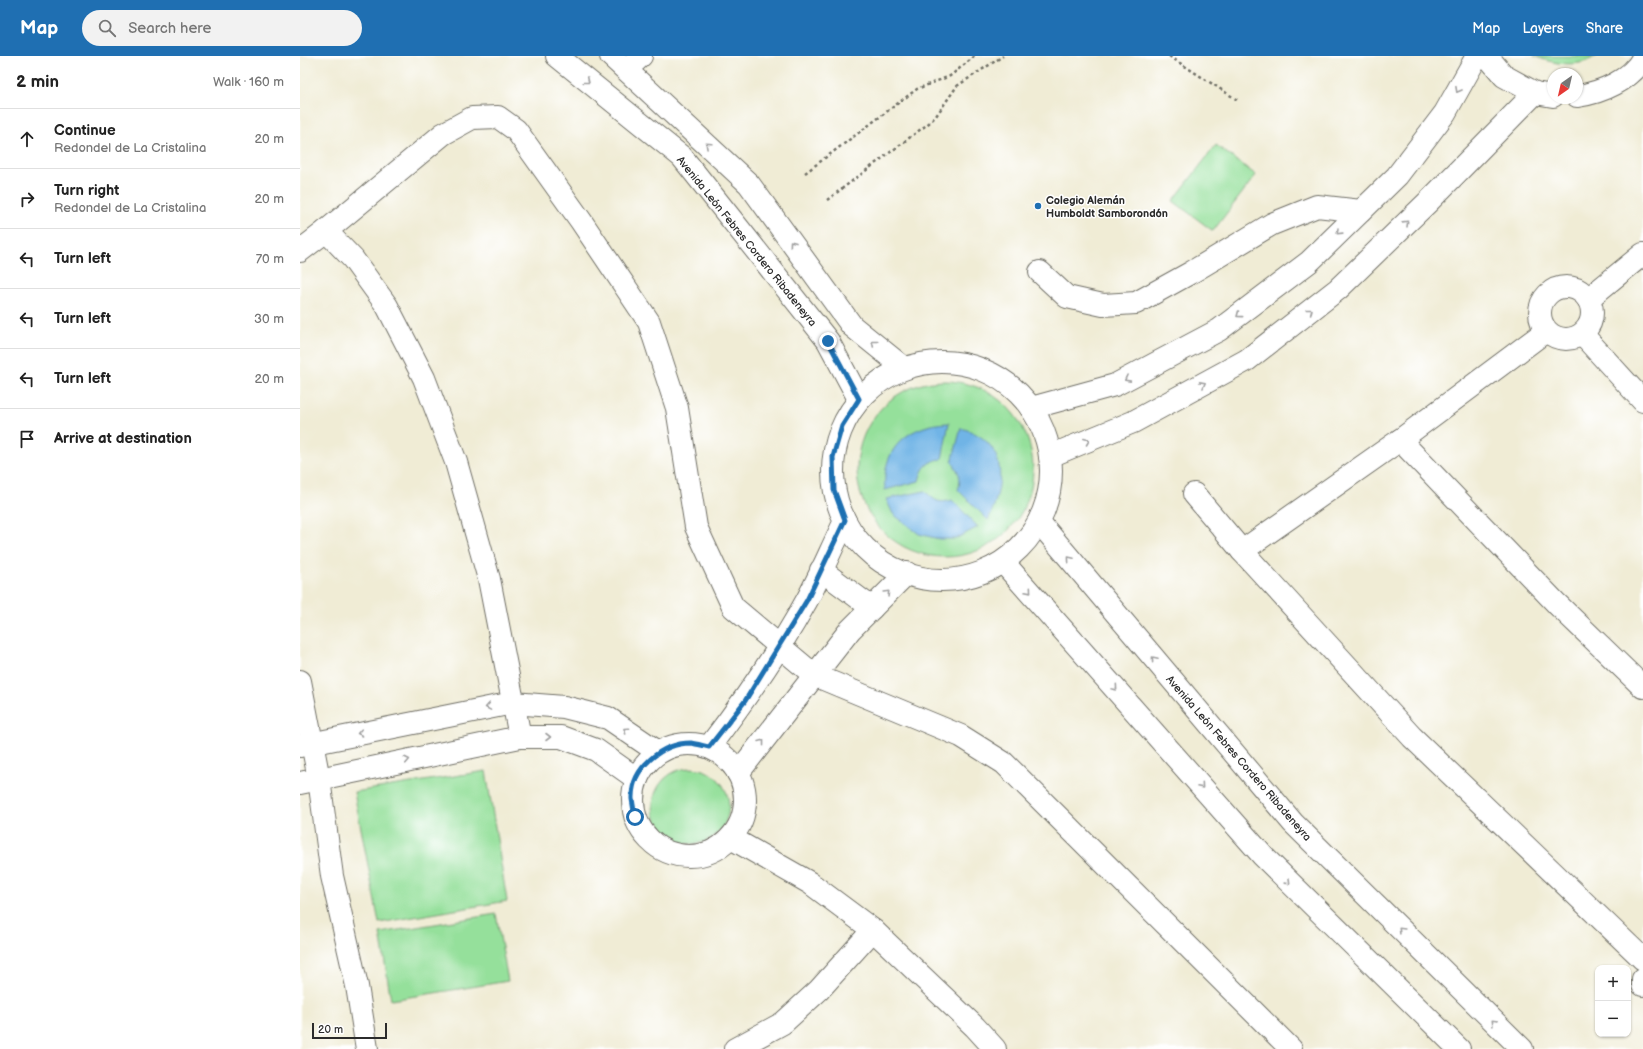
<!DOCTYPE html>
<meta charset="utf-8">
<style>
:root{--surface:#fff;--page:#f2f2f2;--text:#222;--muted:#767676;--line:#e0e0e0;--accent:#1f6fb2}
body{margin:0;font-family:"Balsamiq Sans",sans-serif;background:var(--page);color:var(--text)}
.controls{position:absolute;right:12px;bottom:12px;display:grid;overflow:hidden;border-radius:8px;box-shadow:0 1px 3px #0004}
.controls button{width:36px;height:36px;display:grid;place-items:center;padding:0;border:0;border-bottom:1px solid var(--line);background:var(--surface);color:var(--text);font:20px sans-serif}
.compass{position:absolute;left:1247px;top:12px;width:36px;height:36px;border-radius:50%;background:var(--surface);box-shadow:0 1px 3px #0004;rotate:214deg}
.scale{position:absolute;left:12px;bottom:10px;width:75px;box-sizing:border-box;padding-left:4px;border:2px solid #2b2b2b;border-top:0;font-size:11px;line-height:14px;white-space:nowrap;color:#2b2b2b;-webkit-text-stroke:3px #fff;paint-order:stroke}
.stop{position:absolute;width:12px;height:12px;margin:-9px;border:3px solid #1f6fb2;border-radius:50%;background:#fff}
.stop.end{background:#1f6fb2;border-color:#fff;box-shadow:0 1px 4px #0008}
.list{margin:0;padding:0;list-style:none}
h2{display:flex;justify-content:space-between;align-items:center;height:52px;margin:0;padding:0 16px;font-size:17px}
h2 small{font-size:13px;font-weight:400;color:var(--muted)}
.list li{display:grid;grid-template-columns:26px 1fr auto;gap:12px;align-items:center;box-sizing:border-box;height:60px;padding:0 16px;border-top:1px solid var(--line)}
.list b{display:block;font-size:15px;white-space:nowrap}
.list p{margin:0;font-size:13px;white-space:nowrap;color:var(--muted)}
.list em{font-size:13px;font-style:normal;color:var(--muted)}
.icon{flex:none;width:22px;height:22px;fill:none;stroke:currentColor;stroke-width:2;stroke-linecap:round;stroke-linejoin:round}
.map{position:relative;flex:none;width:1343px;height:993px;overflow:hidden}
header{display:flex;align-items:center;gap:24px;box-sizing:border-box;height:56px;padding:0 20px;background:var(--accent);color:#fff}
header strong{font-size:19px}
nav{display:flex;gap:22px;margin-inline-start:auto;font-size:14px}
.search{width:280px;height:36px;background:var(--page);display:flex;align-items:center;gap:10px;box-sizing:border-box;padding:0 14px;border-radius:22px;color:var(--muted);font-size:15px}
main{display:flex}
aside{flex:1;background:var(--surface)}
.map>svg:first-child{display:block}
</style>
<header>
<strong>Map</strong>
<div class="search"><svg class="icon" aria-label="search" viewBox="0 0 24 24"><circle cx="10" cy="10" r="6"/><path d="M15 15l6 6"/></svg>Search here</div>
<nav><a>Map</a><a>Layers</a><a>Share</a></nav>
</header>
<main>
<aside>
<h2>2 min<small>Walk · 160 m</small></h2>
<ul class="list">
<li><svg class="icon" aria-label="ahead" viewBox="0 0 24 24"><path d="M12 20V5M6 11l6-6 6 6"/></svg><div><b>Continue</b><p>Redondel de La Cristalina</p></div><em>20 m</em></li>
<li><svg class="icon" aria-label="right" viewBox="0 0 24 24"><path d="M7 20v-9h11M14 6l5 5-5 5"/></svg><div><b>Turn right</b><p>Redondel de La Cristalina</p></div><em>20 m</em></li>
<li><svg class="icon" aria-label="left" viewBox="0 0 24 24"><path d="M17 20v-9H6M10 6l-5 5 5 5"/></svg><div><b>Turn left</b></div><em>70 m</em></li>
<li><svg class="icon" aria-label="left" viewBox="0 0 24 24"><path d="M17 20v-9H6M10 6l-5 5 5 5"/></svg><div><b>Turn left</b></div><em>30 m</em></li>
<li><svg class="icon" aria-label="left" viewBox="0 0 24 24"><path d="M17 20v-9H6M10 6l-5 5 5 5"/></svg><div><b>Turn left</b></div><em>20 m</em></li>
<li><svg class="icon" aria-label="arrive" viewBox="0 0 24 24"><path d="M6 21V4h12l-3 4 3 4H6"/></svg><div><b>Arrive at destination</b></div></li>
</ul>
</aside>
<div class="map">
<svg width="1343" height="993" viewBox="0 0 1343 993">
<rect width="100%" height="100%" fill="#fff"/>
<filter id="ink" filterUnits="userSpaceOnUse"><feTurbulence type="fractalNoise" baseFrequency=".025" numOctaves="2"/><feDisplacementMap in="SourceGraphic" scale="8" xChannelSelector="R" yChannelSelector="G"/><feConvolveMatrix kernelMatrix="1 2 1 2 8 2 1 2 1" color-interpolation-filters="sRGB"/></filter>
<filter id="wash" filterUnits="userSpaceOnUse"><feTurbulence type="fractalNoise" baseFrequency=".012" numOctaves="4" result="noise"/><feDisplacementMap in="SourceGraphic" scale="16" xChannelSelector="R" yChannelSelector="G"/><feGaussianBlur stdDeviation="0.9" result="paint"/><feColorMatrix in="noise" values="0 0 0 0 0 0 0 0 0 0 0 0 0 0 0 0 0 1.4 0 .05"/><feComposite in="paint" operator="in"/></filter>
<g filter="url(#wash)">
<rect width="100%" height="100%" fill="#f0ecd5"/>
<g fill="#95e09b" stroke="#608663">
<path d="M 1234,0 L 1296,0 C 1277,13 1254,8 1234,0 Z"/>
<polygon points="916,89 956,119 913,175 873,145"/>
<circle cx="645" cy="413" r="88"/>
<circle cx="391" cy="750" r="38"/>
<polygon points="186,715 207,845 79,867 54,736"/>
<polygon points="196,858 208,925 91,944 80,877"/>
</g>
<g fill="#70b4e6" stroke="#4e7088">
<path d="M 649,367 L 642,403 C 628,404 622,412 619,425 L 585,434 C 581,392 609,368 649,367 Z"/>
<path d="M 661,372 C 708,385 706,427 688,464 L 658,434 C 662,422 659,416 652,406 Z"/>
<path d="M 625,435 C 635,445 638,448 652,444 L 678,471 L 655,483 L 639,483 L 619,478 L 593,458 L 586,443 Z"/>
</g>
</g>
<g filter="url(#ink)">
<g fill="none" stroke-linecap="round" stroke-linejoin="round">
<defs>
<g id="minor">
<polyline points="257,0 382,101 528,285 559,343"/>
<polyline points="311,0 449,128 552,270 604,312"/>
<polyline points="1187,0 1204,20 1235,37 1253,40"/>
<polyline points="327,13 341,0"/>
<path d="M 1277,40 C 1301,37 1331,24 1343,2"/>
<polyline points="26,175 53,203 87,250 124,322 156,406 189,523 220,681"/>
<polyline points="0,195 26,175 143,78 172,62 198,61 216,74 281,165 349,266 377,352 396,471 433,551 514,619 661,680 704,707 991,993"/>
<polyline points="740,216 767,241 803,249 836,247 892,216 972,168 1017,150 1061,155"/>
<circle cx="1266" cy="257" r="26"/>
<polyline points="1288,243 1343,198"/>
<polyline points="1246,275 1100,384 942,495 1112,681 1343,903"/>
<polyline points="1282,278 1343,345"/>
<circle cx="642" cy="415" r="109"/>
<polyline points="731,352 815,329 919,274 1009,206 1097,120 1145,57 1177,0"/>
<polyline points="1100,384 1257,548 1343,631"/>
<polyline points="750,400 833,366 947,304 1038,233 1128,146 1235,37"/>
<polyline points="894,438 942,495"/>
<polyline points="739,466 993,767 1222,993"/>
<polyline points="703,506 963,800 1159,993"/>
<polyline points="521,514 572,552"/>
<polyline points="0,625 19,723 32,820 57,930 67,993"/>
<circle cx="389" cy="744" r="56"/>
<polyline points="0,690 213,647 264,651 308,662 358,696"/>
<path d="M 409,691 C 444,645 479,595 507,544 C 521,518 532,491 545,465"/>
<polyline points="438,717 550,574 607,517"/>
<polyline points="0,727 220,681 261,681 296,694 337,723"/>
<polyline points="431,782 510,827 573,874 675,971 695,993"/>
<polyline points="1343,923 1343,929"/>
<polyline points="435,993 483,967 519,934 573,874"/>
</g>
</defs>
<use href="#minor" stroke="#706f66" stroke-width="24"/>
<g stroke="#706f66" stroke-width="2.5" stroke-dasharray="3 3" stroke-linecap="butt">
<polyline points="869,0 939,45"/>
<polyline points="505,117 617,33 650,20 675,0"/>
<polyline points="527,144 629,67 636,60 657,30 703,0"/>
</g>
<use href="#minor" stroke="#fff" stroke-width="22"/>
</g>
<defs><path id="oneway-chevron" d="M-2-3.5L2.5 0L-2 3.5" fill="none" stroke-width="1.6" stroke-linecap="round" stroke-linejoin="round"/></defs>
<g stroke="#a0a0a0">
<use href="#oneway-chevron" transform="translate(287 25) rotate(39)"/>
<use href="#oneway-chevron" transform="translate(1158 34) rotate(119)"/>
<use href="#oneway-chevron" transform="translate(408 89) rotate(-137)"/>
<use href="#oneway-chevron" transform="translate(1106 167) rotate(-44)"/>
<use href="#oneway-chevron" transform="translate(1039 176) rotate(136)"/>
<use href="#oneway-chevron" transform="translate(492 187) rotate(-126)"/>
<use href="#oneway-chevron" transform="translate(1010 255) rotate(-38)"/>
<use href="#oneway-chevron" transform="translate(939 259) rotate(143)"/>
<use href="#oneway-chevron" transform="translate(574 287) rotate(-141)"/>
<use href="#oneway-chevron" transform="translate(827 323) rotate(152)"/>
<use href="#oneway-chevron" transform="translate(903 328) rotate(-29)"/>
<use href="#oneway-chevron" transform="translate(787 385) rotate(-22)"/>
<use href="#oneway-chevron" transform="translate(770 503) rotate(-130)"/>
<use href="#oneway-chevron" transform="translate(729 535) rotate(49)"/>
<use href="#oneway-chevron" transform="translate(587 537) rotate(-45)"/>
<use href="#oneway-chevron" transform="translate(854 603) rotate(-130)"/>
<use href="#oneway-chevron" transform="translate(815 632) rotate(49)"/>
<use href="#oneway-chevron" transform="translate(188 651) rotate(170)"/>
<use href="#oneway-chevron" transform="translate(326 674) rotate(-146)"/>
<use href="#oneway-chevron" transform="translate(60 677) rotate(168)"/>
<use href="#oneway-chevron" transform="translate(248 681)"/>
<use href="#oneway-chevron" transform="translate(462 686) rotate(-52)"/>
<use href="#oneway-chevron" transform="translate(107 704) rotate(-12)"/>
<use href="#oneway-chevron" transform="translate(901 730) rotate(49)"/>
<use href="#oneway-chevron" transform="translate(988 826) rotate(44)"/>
<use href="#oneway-chevron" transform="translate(1101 874) rotate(-135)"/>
<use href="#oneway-chevron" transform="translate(1194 966) rotate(-135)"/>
</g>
</g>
<g fill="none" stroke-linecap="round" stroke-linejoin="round" filter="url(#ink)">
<path stroke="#1f6fb2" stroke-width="5" d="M 335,761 C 334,755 333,749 332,743 C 331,712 362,687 391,687 C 397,688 404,690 409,691 L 445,645 L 493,567 L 507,544 L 545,464 L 534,434 L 533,401 L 542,370 L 559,343 L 528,285"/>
</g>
<circle fill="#1f6fb2" stroke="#fff" stroke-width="1.5" cx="738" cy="150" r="4"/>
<g text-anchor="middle" stroke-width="3" stroke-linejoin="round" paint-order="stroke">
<g font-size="11" font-weight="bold" fill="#2b2b2b" stroke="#fff" text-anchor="start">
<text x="746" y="148">Colegio Alemán<tspan x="746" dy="13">Humboldt Samborondón</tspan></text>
</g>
<g font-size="11" fill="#2b2b2b" stroke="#fff">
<text transform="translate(447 185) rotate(51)" y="4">Avenida León Febres Cordero Ribadeneyra</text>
<text transform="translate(939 702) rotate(49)" y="4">Avenida León Febres Cordero Ribadeneyra</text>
</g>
</g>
</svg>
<div class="controls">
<button>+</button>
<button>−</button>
</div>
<svg class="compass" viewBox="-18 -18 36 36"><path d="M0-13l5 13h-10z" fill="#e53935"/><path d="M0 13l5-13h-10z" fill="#767676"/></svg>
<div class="scale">20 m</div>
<div class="stop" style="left:335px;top:761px"></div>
<div class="stop end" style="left:528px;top:285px"></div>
</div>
</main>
